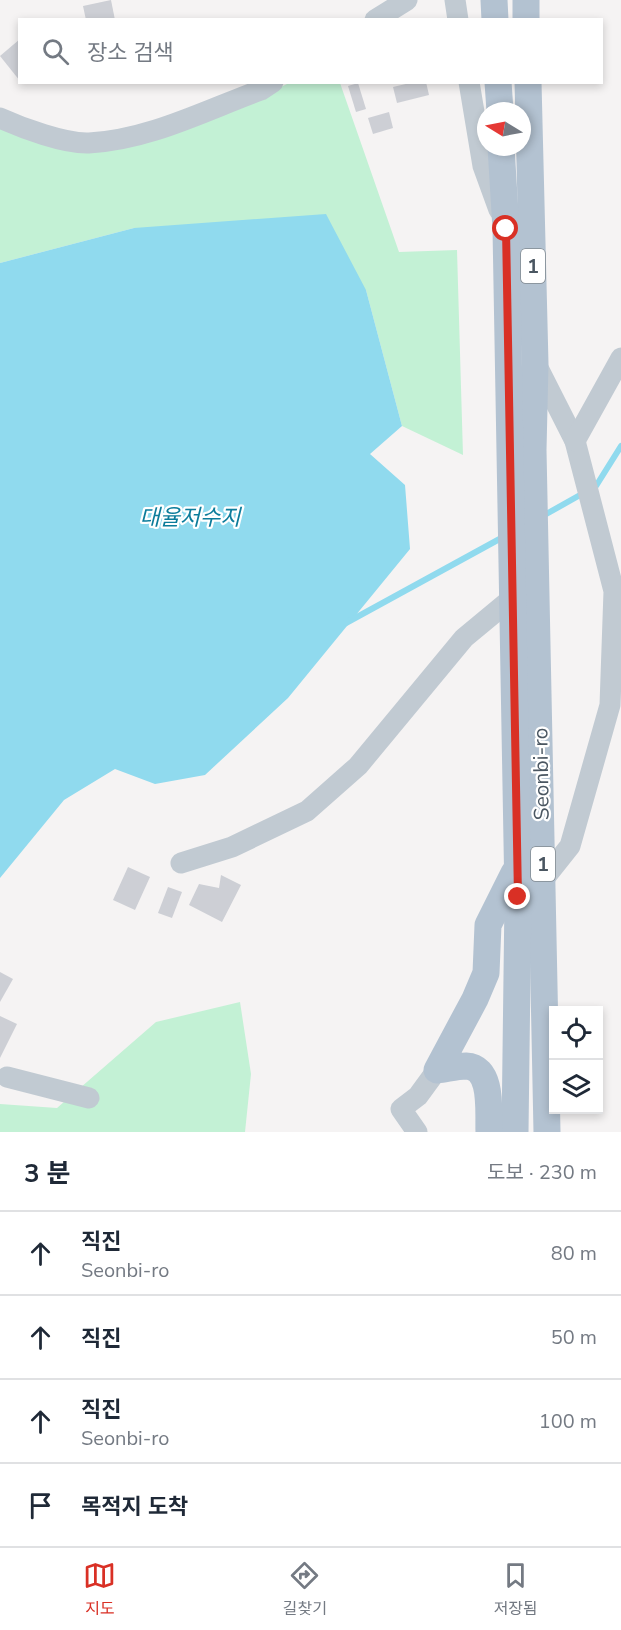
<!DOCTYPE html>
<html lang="ko">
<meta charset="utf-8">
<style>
:root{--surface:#fff;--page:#f6f6f7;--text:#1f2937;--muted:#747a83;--line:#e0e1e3;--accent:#d93025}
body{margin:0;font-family:"Nunito Sans","Noto Sans KR",sans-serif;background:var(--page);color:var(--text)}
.controls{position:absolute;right:18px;bottom:18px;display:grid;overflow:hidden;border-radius:0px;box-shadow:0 3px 9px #0003}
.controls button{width:54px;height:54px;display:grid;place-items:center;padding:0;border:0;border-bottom:2px solid var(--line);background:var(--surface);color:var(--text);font:30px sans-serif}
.compass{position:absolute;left:477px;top:102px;width:54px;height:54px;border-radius:50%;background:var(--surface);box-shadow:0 3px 9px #0003;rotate:280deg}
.stop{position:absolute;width:18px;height:18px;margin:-14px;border:4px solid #d93025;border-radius:50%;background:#fff}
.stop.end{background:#d93025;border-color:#fff;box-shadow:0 2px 6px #0008}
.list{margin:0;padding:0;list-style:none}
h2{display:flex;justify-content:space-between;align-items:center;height:78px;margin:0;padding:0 24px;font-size:26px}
h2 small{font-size:20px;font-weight:400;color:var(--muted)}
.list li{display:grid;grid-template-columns:39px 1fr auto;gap:18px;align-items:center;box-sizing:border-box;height:84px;padding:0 24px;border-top:2px solid var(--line)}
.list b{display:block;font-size:22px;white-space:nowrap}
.list p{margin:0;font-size:20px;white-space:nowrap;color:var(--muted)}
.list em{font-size:20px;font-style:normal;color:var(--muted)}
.icon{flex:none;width:33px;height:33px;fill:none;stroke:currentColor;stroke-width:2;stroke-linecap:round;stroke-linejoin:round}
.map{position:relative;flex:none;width:621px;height:1132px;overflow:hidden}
.search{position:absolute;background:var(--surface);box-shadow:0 3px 9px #0003;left:18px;right:18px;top:18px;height:66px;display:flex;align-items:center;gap:15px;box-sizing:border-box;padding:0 21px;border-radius:0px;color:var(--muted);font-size:22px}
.sheet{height:414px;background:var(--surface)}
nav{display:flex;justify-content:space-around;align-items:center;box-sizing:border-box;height:84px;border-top:2px solid var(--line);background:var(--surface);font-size:16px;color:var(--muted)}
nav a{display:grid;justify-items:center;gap:3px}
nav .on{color:var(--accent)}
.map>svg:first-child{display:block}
</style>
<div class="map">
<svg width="621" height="1132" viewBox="0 0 621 1132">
<rect width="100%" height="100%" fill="#f5f3f3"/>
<g fill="#c3f1d5">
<polygon points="289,83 340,83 399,252 457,250 463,455 402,426 366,290 134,228 0,263 0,126 45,143 242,106"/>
<polygon points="240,1002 251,1074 245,1132 0,1132 0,1104 57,1108 156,1022"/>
</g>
<polygon fill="#90daee" points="326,214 366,290 402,426 370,454 405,485 410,549 288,698 205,775 155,784 115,769 64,800 0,878 0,263 134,228"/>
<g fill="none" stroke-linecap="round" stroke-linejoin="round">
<g stroke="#90daee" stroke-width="6">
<polyline points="541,517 596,486 621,446"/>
<polyline points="346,623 505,536"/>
</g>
</g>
<g fill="#cdcfd5">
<polygon points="111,0 115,20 86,20 83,6"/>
<polygon points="20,39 20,81 0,56"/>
<polygon points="414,82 426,82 429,95 397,103 393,87"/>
<polygon points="358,83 366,109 356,112 348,86"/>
<polygon points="389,112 393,128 373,134 368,118"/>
<polygon points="128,867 150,877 135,910 113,900"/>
<polygon points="221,875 241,885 222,922 189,905 199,884 219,888"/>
<polygon points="168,887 182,892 172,918 158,913"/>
<polygon points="0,972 13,979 0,1002"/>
<polygon points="0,1016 17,1024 0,1058"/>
</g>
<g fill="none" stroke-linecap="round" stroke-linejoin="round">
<g stroke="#c1cad2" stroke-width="21">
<polyline points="455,0 458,20"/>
<polyline points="375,20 407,0"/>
<polyline points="469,82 483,166 499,210"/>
<path d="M 0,118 C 22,128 65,144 89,143 C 149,140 206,110 261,90 L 273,82"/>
<polyline points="536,364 575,441 614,591 610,705 570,846 543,880"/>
<polyline points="575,441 621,358"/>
<polyline points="181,863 232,847 307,811 358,766 464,638 511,599"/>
<polyline points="7,1077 89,1098"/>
<polyline points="417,1132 401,1109 418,1096 437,1070"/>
</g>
<g stroke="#b3c2d1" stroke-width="27">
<polyline points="494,0 495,20"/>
<polyline points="526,0 526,20"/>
<polyline points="498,82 500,111"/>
<polyline points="528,82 535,364 533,450 547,1132"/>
<polyline points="501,147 506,229 518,897 515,1132"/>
<path d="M 489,1132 C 488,1113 494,1067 466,1066 C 457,1066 446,1069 437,1070 L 475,999 L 486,973 L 488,925 L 514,873"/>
</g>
</g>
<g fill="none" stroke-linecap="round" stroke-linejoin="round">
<polyline stroke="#d93025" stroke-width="8" points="506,229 518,897"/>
</g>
<g text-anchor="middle" stroke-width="4.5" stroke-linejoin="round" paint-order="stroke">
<g fill="#fff" stroke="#808990" stroke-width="1.5">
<rect x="521" y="249" width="24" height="34" rx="4.5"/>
<rect x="531" y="847" width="24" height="34" rx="4.5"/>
</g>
<g font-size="20" font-weight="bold" fill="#4a5661">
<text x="533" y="273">1</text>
<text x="543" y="871">1</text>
</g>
<g font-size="21" fill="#4a5661" stroke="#fff">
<text transform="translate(541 774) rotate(-91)" y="7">Seonbi-ro</text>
</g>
<g font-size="22" font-style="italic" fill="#0c7c9b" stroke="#fff">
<text x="190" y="525">대율저수지</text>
</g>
</g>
</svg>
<div class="controls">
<button><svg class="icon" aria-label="locate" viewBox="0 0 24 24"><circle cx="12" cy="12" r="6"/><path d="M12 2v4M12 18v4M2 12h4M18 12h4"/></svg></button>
<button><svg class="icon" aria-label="layers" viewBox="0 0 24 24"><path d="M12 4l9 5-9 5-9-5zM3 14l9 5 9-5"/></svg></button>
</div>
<svg class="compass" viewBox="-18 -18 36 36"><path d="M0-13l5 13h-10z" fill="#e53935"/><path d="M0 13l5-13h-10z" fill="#747a83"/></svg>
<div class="stop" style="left:506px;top:229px"></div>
<div class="stop end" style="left:518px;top:897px"></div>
<div class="search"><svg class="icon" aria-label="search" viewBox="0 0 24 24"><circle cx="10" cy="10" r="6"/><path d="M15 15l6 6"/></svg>장소 검색</div>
</div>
<section class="sheet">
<h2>3 분<small>도보 · 230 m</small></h2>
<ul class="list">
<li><svg class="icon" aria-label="ahead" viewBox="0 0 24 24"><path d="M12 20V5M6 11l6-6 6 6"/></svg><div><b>직진</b><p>Seonbi-ro</p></div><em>80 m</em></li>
<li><svg class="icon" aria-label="ahead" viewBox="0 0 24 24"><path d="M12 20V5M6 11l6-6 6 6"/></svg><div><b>직진</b></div><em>50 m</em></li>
<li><svg class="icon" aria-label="ahead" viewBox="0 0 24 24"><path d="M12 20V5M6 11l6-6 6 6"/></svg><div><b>직진</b><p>Seonbi-ro</p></div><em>100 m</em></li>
<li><svg class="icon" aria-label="arrive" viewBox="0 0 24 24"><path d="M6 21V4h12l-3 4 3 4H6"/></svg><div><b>목적지 도착</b></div></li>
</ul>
</section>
<nav>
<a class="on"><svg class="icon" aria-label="map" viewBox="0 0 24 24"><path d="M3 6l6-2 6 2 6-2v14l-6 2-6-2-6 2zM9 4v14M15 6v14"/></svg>지도</a>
<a><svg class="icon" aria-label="directions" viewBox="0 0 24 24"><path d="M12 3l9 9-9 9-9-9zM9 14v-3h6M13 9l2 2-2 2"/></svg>길찾기</a>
<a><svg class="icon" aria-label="saved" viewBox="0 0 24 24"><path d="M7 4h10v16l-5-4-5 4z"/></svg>저장됨</a>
</nav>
